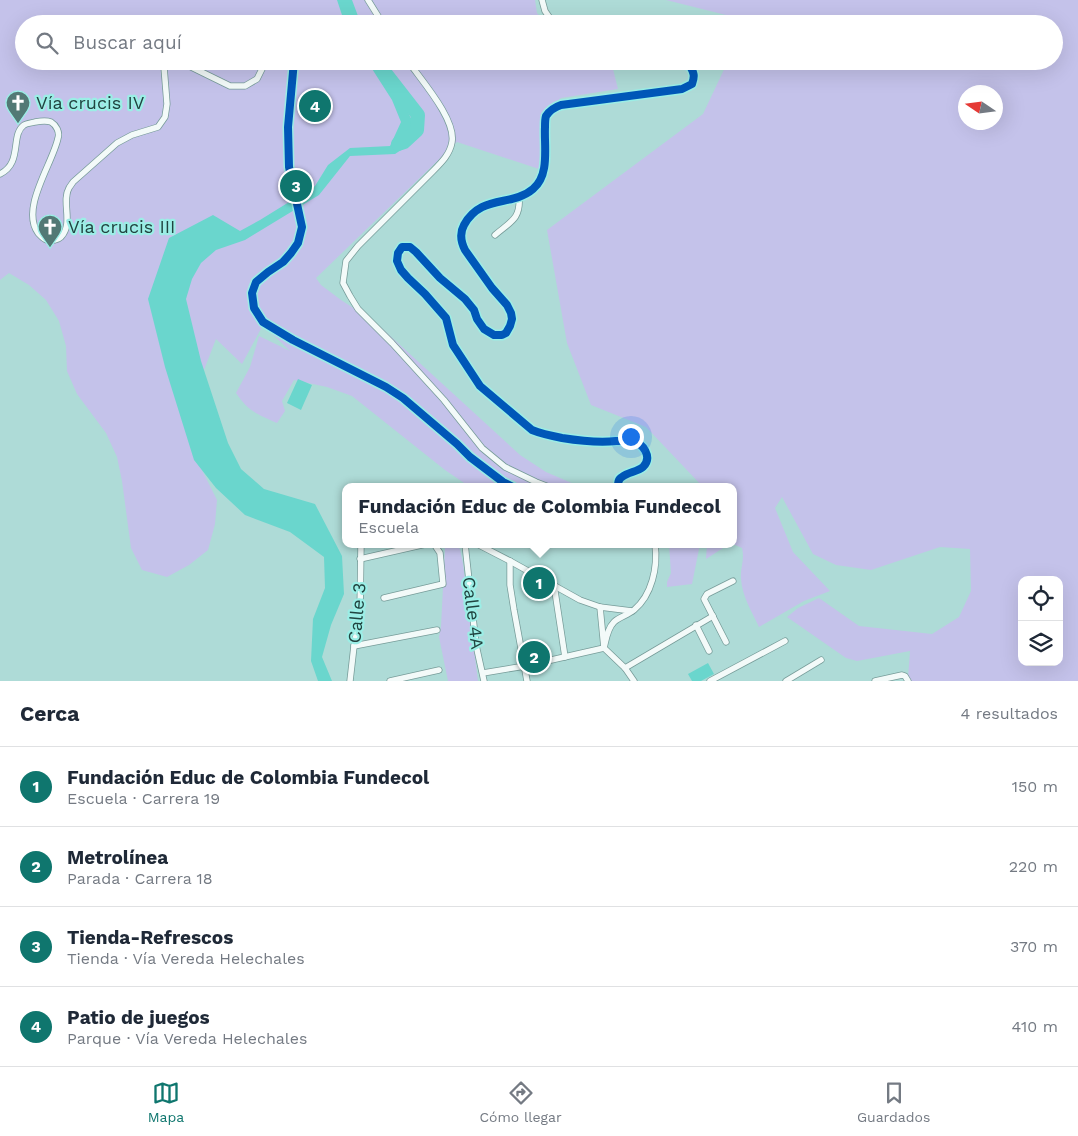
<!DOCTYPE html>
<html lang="es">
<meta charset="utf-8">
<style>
:root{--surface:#fff;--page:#f6f6f7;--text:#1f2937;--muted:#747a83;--line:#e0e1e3;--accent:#0f766e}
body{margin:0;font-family:"Work Sans",sans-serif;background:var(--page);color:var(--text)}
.controls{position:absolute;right:15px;bottom:15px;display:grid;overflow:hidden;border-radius:10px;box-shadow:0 5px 20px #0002}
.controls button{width:45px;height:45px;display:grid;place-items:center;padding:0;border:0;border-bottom:1px solid var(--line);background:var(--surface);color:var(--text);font:25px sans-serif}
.compass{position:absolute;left:958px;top:85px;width:45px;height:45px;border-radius:50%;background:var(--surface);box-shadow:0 5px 20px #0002;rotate:283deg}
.you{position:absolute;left:630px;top:436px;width:18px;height:18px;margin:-12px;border:4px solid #fff;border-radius:50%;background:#1a73e8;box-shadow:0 0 0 8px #1a73e833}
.badge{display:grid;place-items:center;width:32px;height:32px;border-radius:50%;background:var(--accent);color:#fff;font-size:16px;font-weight:700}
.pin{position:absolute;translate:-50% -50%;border:2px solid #fff;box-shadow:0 1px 5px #0006}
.popup{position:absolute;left:342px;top:483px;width:395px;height:65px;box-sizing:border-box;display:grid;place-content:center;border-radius:10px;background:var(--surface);filter:drop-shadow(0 1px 4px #0005);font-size:16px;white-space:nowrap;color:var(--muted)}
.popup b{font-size:19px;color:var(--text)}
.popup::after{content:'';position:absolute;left:50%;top:100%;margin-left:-10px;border:10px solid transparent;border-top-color:var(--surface)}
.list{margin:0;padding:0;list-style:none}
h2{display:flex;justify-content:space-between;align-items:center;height:65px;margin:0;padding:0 20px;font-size:21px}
h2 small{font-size:16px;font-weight:400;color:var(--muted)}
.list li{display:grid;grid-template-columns:32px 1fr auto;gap:15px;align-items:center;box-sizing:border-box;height:80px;padding:0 20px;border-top:1px solid var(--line)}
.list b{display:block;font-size:19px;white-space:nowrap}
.list p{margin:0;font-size:16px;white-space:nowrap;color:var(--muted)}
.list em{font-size:16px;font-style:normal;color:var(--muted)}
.icon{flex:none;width:28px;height:28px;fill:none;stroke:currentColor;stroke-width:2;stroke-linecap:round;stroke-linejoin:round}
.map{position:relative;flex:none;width:1078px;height:681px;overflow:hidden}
.search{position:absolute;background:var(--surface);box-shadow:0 5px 20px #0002;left:15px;right:15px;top:15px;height:55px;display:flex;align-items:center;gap:12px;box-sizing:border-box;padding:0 18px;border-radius:28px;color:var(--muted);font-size:19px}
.sheet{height:385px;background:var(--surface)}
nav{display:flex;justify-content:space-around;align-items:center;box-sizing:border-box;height:70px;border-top:1px solid var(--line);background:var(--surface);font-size:14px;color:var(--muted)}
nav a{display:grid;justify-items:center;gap:2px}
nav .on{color:var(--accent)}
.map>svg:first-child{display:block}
</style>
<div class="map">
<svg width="1078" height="681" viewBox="0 0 1078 681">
<rect width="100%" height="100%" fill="#aedbd7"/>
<g fill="#c4c2ea" fill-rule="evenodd">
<path d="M 0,0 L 535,0 L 537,13 L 546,24 L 24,24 L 24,61 L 576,61 L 613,69 L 618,89 L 561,98 L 543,112 L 539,169 L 457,142 L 316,278 L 321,285 L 341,300 L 375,322 L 520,455 L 546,472 L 581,487 L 499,487 L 492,484 L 488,487 L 470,487 L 445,470 L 352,396 L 327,387 L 294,380 L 282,401 L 285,411 L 277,423 C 257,414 248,411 236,393 L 250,367 L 259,336 L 290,351 L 263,325 L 242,364 L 216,339 L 197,388 L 196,458 L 217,500 L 215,524 L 208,550 L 189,565 L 167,577 L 142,570 L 131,548 L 122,481 L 117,457 L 106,433 L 77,394 L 67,371 L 66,346 L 59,321 L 46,300 L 29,285 L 9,273 L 0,280 Z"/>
<path d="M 666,0 L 1078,0 L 1078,681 L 909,681 L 908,678 L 910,651 L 857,661 L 846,658 L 787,617 L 798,608 L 819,598 L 859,626 L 932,634 L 959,617 L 971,591 L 970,549 L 940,547 L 871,570 L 836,565 L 813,554 L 782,497 L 775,508 L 793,552 L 830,591 L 804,601 L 759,627 C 752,612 742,596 741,579 C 740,567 745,561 742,548 L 733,544 L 723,548 L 706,559 L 707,544 L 733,544 L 733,487 L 703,487 L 646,427 L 591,405 L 567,343 L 547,230 L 703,114 L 728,61 L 1054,61 L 1054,24 L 745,24 L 746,20 ZM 966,92 L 996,92 L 996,122 L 966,122 ZM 1022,580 L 1059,580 L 1059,662 L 1022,662 Z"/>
<polygon points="443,544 453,544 460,549 463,564 478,681 448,681 439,637 441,626 445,549"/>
<polygon points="669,544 700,544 692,584 667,587 667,582 671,573"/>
</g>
<g fill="#6ad6cd">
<polygon points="337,0 352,0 361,24 345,24"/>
<polygon points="367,61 381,61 413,122 413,142 395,154 350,156 319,195 245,240 216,250 201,263 192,279 186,299 201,361 228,443 241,469 264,489 315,504 342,556 344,594 331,625 322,657 332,681 318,681 311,661 313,619 325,588 324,557 290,532 245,515 216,488 194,460 165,367 148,299 169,238 213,215 240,231 260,220 315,186 328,165 350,148 390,146 401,122 392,100"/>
<polygon points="298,379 312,385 301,410 287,403"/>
<polygon points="708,663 714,674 701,681 692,681 688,674"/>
</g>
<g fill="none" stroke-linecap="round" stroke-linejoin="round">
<polyline stroke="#6ad6cd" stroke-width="14" points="376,61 418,115 417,130 404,142 398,144"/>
<defs>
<g id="street">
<polyline points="368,0 383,24"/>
<polyline points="542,0 545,11 554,24"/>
<polyline points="179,61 230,86 245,86 257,79 266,61"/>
<polyline points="294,61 288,127 289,167 302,227 298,243 291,253 283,262 268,272 256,282 252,293 254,308 263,322 293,340 386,387 403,398 457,444 470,457 503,482 513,487"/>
<path d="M 408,61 C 421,80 456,119 452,142 C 450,154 442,162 433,171 L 358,246 L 346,261 L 343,283 L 350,296 L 358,309 L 392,343 L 444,400 L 482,448 L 505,467 L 536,482 L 549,487"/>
<path d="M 0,174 C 23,163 10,135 24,125 C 27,123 32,123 35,122 C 40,121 46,120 51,122 C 56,125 60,132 58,138 C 53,163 20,208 38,233 C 41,236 43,239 47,240 C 52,241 58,240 61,237 C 74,223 61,202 69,188 C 70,186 72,184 73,182 L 117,143 L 132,135 L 158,127 L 165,117 L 167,104 L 164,67 L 168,61"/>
<path d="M 495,235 C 510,222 521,219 519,197"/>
<path d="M 618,487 C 618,483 618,479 622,477 C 628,472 637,472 643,467 C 653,457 643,443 632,441 C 627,440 621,441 616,441 C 598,443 581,441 562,438 C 552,436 542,434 532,430 L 480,386 L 453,345 L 446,318 L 425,294 L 408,278 L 401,270 L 397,261 L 398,253 L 402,247 L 410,247 L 416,252 L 440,278 L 465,299 L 474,310 L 477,319 L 484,329 L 494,335 L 502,335 L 506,333 L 510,326 L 512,319 L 511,313 L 507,305 L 492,288 L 465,250 C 461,242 459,234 464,225 C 481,194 512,207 533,189 C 550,175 544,147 545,127 C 545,124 545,119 546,116 C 550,110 555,107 561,105 L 682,89 L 692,84 C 695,76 694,73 690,66 L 676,61"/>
<polyline points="465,544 476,645 484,681"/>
<polyline points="477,544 510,561 580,600 600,607 632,611"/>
<polyline points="360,559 426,544"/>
<polyline points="510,561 510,585 514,610 527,681"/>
<polyline points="554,585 565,657"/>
<polyline points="384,598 443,584 440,553 434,544"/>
<polyline points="600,607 604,648 625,668 634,681"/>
<polyline points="696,625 709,651"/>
<polyline points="726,642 704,599 707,594 733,581"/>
<polyline points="354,646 437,630"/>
<path d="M 604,648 C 606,640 607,629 614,622 C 619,617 628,615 634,610 C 652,595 658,567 655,544"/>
<polyline points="625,668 713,616"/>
<polyline points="483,673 525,666 604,648"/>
<polyline points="350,681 354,646 360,614 361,544"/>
<polyline points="390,681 439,670"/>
<polyline points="710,681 785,641"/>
<polyline points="786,681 821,660"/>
<polyline points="875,681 902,675 905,676 908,681"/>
</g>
</defs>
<use href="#street" stroke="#779c99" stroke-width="7"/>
<use href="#street" stroke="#f3faf9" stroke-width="5.5"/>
<defs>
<g id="cycleway">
<polyline points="294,61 288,127 289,167 302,227 298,243 291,253 283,262 268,272 256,282 252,293 254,308 263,322 293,340 386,387 403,398 457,444 470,457 503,482 513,487"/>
<path d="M 618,487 C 618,483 618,479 622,477 C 628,472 637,472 643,467 C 653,457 643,443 632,441 C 627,440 621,441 616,441 C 598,443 581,441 562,438 C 552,436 542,434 532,430 L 480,386 L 453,345 L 446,318 L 425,294 L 408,278 L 401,270 L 397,261 L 398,253 L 402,247 L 410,247 L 416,252 L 440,278 L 465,299 L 474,310 L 477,319 L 484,329 L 494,335 L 502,335 L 506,333 L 510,326 L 512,319 L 511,313 L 507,305 L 492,288 L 465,250 C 461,242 459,234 464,225 C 481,194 512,207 533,189 C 550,175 544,147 545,127 C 545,124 545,119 546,116 C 550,110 555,107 561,105 L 682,89 L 692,84 C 695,76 694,73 690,66 L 676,61"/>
</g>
</defs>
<use href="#cycleway" stroke="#9beee6" stroke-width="11"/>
<use href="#cycleway" stroke="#0057b8" stroke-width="8"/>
</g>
<defs>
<symbol id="church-pin" viewBox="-11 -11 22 30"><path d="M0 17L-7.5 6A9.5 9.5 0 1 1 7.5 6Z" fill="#527975" stroke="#9beee6"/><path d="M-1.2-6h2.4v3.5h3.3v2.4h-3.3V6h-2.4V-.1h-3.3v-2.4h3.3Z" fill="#fff"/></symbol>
</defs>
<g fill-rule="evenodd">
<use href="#church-pin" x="4" y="89" width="28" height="38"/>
<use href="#church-pin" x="36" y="213" width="28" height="38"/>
</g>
<g text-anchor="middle" stroke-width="4.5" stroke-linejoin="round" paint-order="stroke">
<g font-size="18" fill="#214440" stroke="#9beee6" text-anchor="start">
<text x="36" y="109">Vía crucis IV</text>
<text x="68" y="233">Vía crucis III</text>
</g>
<g font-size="18" fill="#214440" stroke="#9beee6">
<text transform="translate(357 613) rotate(-85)" y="6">Calle 3</text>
<text transform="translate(473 613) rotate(83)" y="6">Calle 4A</text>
</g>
</g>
</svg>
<div class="controls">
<button><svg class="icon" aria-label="locate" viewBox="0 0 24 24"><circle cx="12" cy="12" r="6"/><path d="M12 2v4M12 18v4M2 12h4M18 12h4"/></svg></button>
<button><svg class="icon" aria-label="layers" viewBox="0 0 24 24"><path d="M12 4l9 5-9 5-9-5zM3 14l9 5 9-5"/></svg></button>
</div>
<svg class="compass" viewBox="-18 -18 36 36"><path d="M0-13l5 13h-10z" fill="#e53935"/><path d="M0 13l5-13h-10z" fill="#747a83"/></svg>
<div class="you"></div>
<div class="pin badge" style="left:539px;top:583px">1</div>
<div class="popup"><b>Fundación Educ de Colombia Fundecol</b>Escuela</div>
<div class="pin badge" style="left:534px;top:657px">2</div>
<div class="pin badge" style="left:296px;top:186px">3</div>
<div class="pin badge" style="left:315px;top:106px">4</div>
<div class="search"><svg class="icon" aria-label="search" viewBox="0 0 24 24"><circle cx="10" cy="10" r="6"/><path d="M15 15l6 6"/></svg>Buscar aquí</div>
</div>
<section class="sheet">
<h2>Cerca<small>4 resultados</small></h2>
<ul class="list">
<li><span class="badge">1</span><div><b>Fundación Educ de Colombia Fundecol</b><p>Escuela · Carrera 19</p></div><em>150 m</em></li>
<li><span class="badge">2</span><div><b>Metrolínea</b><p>Parada · Carrera 18</p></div><em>220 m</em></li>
<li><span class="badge">3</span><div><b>Tienda-Refrescos</b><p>Tienda · Vía Vereda Helechales</p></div><em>370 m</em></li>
<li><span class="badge">4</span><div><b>Patio de juegos</b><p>Parque · Vía Vereda Helechales</p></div><em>410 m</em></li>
</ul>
</section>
<nav>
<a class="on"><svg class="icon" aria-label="map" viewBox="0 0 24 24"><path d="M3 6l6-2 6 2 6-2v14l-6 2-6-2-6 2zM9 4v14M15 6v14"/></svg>Mapa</a>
<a><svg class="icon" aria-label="directions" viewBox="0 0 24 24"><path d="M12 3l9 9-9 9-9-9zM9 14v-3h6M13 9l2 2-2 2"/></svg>Cómo llegar</a>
<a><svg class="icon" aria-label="saved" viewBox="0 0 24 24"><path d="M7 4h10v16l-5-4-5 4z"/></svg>Guardados</a>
</nav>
